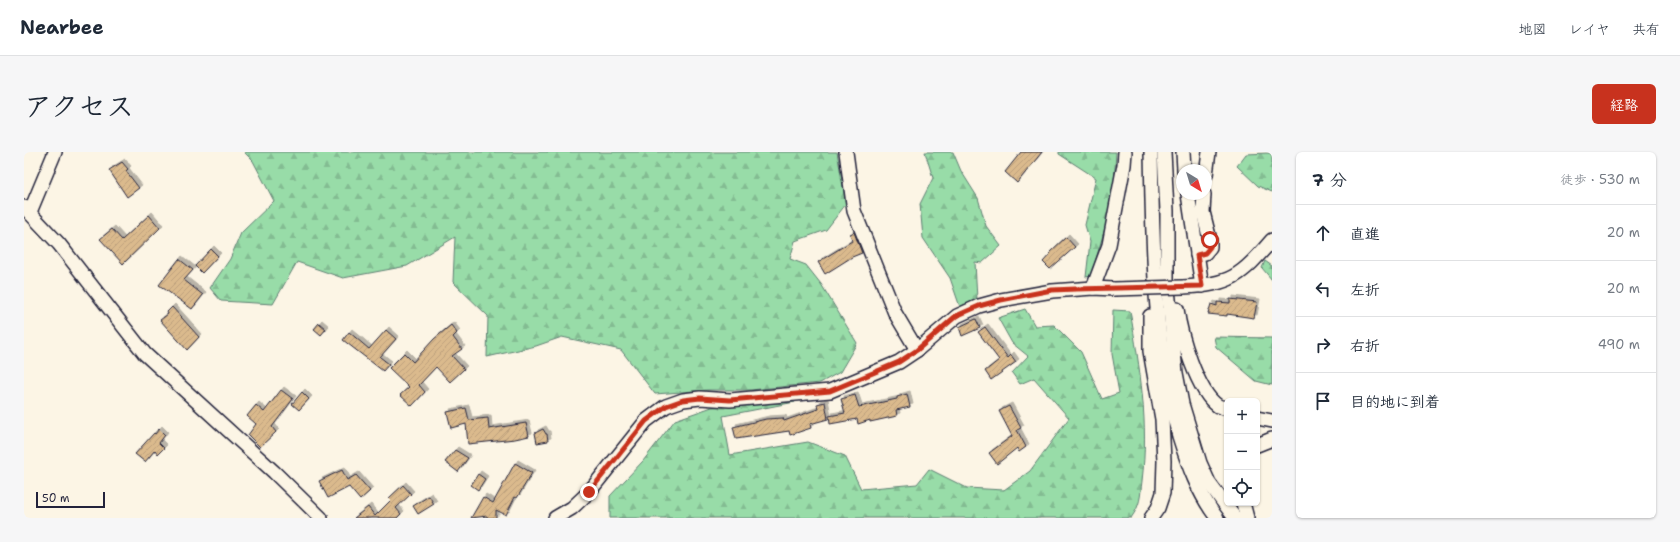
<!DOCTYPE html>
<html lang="ja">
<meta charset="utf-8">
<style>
:root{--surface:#fff;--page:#f6f6f7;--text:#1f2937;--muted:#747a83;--line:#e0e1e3;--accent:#c8321e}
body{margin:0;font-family:"Shantell Sans","Klee One",sans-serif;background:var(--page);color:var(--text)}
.controls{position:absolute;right:12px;bottom:12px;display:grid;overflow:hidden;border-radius:6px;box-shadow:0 1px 3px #0004}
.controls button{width:36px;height:36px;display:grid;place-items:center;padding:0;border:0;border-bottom:1px solid var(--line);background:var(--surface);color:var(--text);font:20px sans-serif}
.compass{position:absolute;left:1152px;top:12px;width:36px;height:36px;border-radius:50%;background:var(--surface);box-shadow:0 1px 3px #0004;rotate:142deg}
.scale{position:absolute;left:12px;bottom:10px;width:69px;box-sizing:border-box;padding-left:4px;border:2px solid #22223b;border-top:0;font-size:11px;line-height:14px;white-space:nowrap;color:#22223b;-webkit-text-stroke:3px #fcf5e5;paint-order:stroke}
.stop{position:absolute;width:12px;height:12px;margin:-9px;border:3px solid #c8321e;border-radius:50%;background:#fff}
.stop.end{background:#c8321e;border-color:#fff;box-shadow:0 1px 4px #0008}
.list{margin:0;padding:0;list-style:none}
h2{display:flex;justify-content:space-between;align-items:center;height:52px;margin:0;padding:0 16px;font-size:17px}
h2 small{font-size:13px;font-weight:400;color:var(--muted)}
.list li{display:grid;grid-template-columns:26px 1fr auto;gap:12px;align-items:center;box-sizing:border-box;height:56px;padding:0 16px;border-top:1px solid var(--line)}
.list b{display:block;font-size:15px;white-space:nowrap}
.list em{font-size:13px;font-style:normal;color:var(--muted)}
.icon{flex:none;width:22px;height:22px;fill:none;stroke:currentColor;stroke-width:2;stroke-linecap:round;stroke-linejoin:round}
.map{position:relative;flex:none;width:1248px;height:366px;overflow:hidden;border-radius:6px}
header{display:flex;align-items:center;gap:24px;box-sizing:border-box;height:56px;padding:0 20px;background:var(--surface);border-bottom:1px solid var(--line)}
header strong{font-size:19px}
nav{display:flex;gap:22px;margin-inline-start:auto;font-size:14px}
.intro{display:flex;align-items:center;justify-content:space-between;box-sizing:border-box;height:96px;padding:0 24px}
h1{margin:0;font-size:28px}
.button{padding:10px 18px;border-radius:6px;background:var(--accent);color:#fff;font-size:14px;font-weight:700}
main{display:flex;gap:24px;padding:0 24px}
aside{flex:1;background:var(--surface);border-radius:6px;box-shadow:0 1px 3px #0004}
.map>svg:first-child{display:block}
</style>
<header>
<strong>Nearbee</strong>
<nav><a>地図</a><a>レイヤ</a><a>共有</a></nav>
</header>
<div class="intro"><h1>アクセス</h1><a class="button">経路</a></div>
<main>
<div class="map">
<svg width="1248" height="366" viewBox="0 0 1248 366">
<defs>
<pattern id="forest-firs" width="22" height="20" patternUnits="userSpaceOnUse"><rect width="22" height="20" fill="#98dca8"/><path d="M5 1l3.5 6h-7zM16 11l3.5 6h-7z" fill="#83bc92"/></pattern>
<pattern id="building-hatch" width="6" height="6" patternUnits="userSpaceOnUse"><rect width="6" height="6" fill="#dbba8d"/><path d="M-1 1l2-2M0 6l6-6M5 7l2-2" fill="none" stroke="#bca07b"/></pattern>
<filter id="shadow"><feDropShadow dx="3" dy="-3" stdDeviation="0" flood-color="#0004"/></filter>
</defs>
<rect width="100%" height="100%" fill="#fcf5e5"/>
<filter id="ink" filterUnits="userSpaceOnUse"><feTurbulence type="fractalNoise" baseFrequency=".025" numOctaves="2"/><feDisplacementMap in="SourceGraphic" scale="8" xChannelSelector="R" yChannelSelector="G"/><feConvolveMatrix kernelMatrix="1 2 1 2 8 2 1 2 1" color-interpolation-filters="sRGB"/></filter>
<g filter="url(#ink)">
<g fill="url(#forest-firs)" stroke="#5d7f72">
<polygon points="220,0 813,0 822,52 802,78 771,89 766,107 782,113 797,132 833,191 816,220 796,231 726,238 684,238 631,242 597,198 538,185 512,194 463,205 464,164 429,130 431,85 383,114 319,126 273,110 249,152 197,149 186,136 206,107 217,81 250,49 229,9"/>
<polygon points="901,0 929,0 937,19 954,46 962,74 977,94 958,111 951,110 953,147 936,155 926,126 899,86 896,52 909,26"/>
<polygon points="1035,0 1092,0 1089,49 1067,124 1062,125 1066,90 1061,73 1072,26 1035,2"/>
<polygon points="1245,1 1248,3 1248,40 1234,34 1213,14 1222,2"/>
<polygon points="1241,109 1248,114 1248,128 1238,116"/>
<path d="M 1001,157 L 1011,174 L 1030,173 L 1057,200 L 1078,247 L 1095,241 L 1088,202 L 1089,158 L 1106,159 C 1116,217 1125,271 1118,329 C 1116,345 1117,352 1107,366 L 586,366 L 586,344 L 619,309 L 651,268 L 688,255 L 771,250 L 699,264 L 706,303 L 784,290 L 821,304 L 837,337 L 893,332 L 905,317 L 943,336 L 980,338 L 1006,319 L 1045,266 L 1010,226 L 996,232 L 988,221 L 1004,204 L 988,191 L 974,166 Z"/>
<polygon points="1190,185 1248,186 1248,233 1232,229 1192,195"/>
</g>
<g fill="url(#building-hatch)" stroke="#22223b" filter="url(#shadow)">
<polygon points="997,0 1018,0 993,31 981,20"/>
<polygon points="98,10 104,17 102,19 115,36 103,45 85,18"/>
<polygon points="125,63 136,76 99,112 76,87 88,77 98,88"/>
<polygon points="830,80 838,101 828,105 801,122 794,110 828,89 826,82"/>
<polygon points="1042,85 1051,95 1026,117 1019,110 1027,101 1026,100"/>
<polygon points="187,97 194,104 178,121 171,114"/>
<polygon points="155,107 169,118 160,128 179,143 168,157 135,133"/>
<polygon points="1206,147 1233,150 1230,166 1203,162 1203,164 1184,162 1187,152 1193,154 1193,150 1206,151"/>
<polygon points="148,155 175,185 163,198 136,168 144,162 143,160"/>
<polygon points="952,167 956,176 938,184 935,175"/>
<polygon points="295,171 302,177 297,183 290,177"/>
<polygon points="427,173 433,181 429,185 438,197 428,204 440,217 426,230 412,215 395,233 401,240 388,254 376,243 385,235 365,216 380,201 389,210 410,187"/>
<polygon points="961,175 984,206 987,203 992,210 967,228 961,219 975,208 954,180"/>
<polygon points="362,178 372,187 356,205 365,212 359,219 319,188 325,180 345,197"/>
<polygon points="257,238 269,247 248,275 252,280 236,295 224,283 232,272 223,264 232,253 240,260"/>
<polygon points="278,240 285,247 275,258 268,252"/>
<polygon points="883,242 886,255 872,258 873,264 846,270 846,268 834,272 833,267 806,272 805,264 821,261 817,247 831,243 835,255 873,247 873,245"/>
<polygon points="801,250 804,267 786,272 787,276 766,283 765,279 712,287 709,275 742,267 759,266 760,269 794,257 793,252"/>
<polygon points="985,254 997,276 993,278 1002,295 995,300 993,296 973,312 965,301 988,284 975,259"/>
<polygon points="442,256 445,268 464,266 465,277 502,271 505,284 491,287 444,292 442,272 427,276 423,260"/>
<polygon points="135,277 141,283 135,291 140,296 134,302 131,298 121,310 111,302 130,281 131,282"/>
<polygon points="519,277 522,282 523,282 524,289 513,291 511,281"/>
<polygon points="431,298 444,306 434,320 421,310"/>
<polygon points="491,311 508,321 493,346 491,345 482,363 472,358 472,366 463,366 463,364 447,366 459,345 469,351"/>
<polygon points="318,318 323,328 332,323 346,339 336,348 325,335 304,346 295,329"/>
<polygon points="454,322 461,327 454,338 447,333"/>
<polygon points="379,333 387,342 372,356 377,362 373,366 330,366 344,355 351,364 367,348 365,346"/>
<polygon points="405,344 410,352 394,362 389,354"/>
</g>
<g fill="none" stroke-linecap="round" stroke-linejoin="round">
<defs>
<g id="minor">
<polyline points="822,0 830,59 871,161 893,198"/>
<path d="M 1127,0 C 1129,95 1129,192 1155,284 C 1164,313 1174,341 1193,366"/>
<polyline points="1140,0 1143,59 1143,126 1152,221 1158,252 1176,311 1185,331 1211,366"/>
<polyline points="1159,0 1160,18"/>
<polyline points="1182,23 1185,0"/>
<polyline points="1164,42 1178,134"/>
<polyline points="0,55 35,92 121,202 250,320 297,366"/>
<polyline points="6,60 31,0"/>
<polyline points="1173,103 1181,101 1186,95 1186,88 1179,60 1180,42"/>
<path d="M 1159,135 C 1207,133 1217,124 1248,88"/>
<polyline points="1069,136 1085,93 1100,13 1101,0"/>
<path d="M 1153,157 C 1156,181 1173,240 1194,254 C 1197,255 1200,256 1203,257"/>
<polyline points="1126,164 1126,199 1138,267 1140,309 1139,341 1134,356 1127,366"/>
<polyline points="1233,266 1248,269"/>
<polyline points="1233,293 1248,287"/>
<polyline points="1219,351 1223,366"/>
<polyline points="531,366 548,356 565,340 622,269 642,254 659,248 676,246 706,248 806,239 875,210 893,198 933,164 955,154 977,148 1028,139 1069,136 1090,137"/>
</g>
</defs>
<use href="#minor" stroke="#22223b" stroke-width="16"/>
<use href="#minor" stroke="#fcf5e5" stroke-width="13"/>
<defs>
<polyline id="minor-bridge" points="1090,137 1159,135"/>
</defs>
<use href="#minor-bridge" stroke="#22223b" stroke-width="16" stroke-linecap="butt"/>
<use href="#minor-bridge" stroke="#fcf5e5" stroke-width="13"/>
</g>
</g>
<g fill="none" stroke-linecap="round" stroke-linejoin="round" filter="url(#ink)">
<polyline stroke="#c8321e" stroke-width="5" points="565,340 622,269 642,254 659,248 676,246 706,248 806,239 875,210 893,198 932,164 955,154 977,148 1028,138 1052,137 1178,134 1173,103 1181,101 1186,95 1186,88"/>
</g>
</svg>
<div class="controls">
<button>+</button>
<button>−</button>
<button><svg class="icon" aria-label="locate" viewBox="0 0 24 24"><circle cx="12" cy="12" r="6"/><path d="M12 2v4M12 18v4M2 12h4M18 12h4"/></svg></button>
</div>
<svg class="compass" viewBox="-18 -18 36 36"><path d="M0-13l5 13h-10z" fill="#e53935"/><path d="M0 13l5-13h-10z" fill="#747a83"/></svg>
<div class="scale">50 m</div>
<div class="stop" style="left:1186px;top:88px"></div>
<div class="stop end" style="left:565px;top:340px"></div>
</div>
<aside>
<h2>7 分<small>徒歩 · 530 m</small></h2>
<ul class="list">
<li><svg class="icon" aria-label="ahead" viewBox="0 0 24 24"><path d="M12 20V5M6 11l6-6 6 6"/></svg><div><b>直進</b></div><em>20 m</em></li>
<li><svg class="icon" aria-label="left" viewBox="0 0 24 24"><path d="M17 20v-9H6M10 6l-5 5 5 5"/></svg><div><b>左折</b></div><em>20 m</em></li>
<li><svg class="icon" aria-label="right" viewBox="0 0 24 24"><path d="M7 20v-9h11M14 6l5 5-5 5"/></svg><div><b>右折</b></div><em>490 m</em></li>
<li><svg class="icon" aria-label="arrive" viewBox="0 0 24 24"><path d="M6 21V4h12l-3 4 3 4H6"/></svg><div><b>目的地に到着</b></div></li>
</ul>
</aside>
</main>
